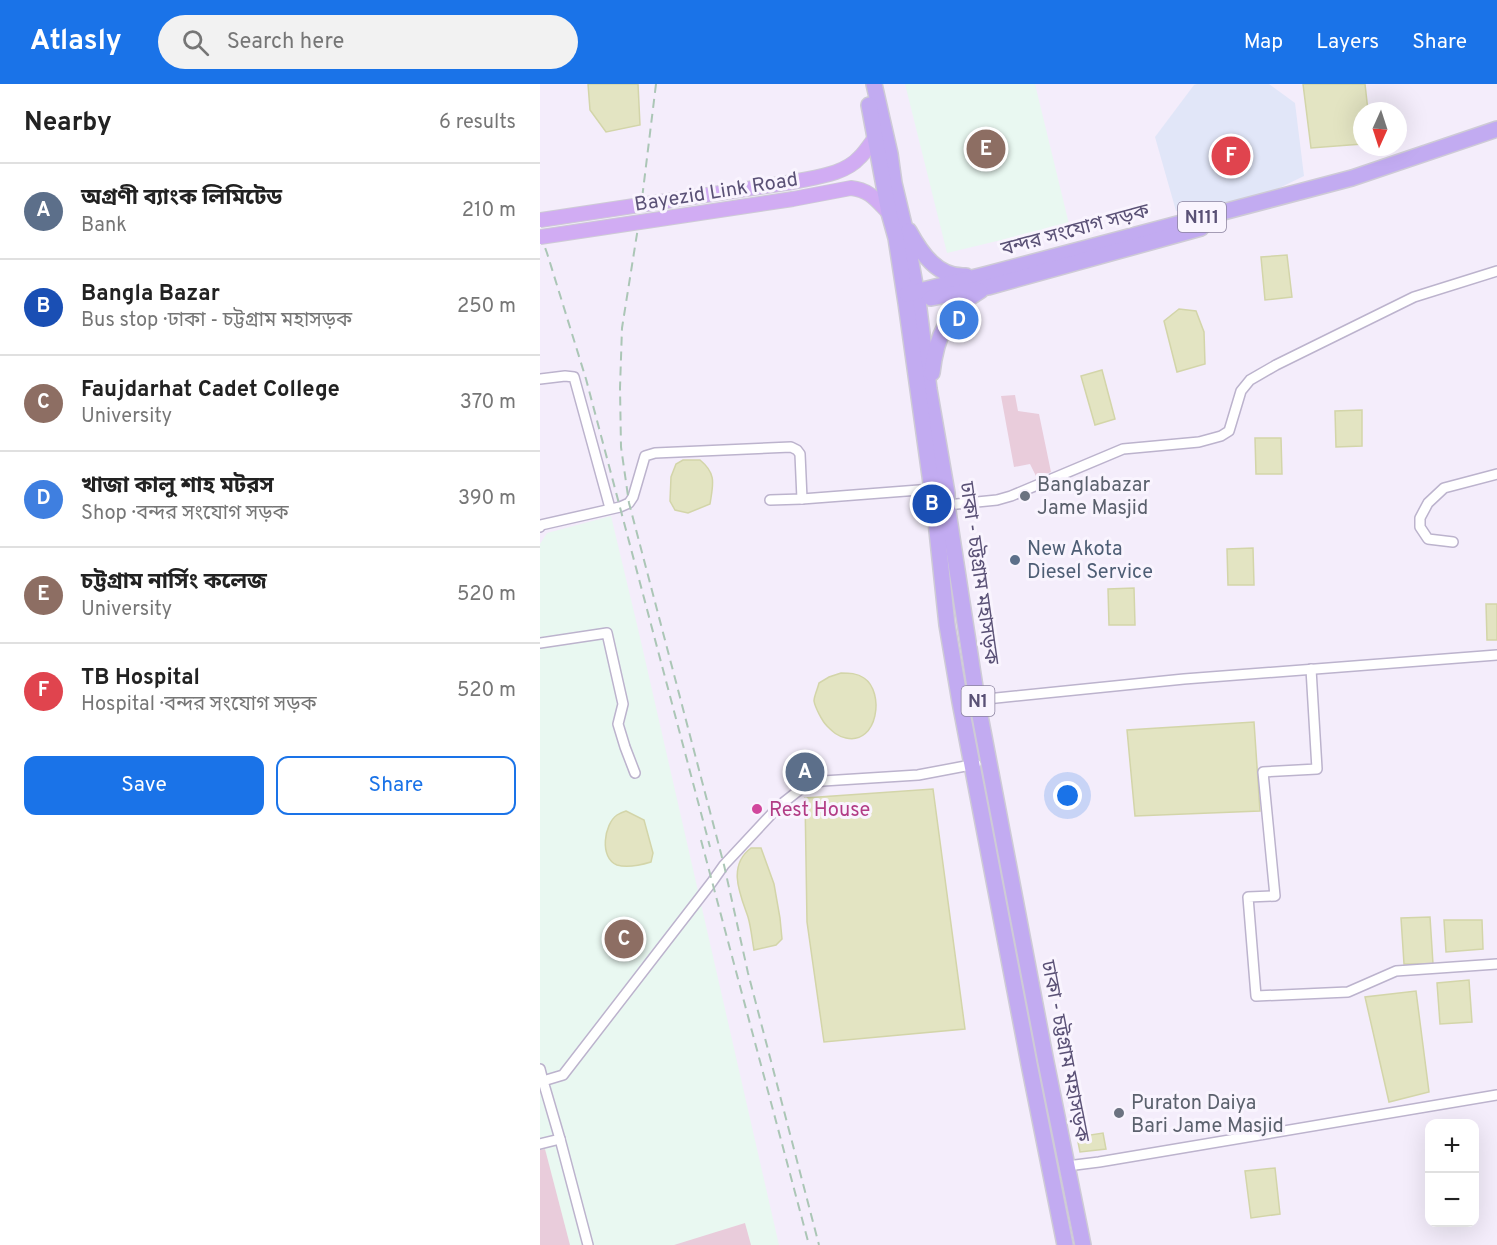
<!DOCTYPE html>
<meta charset="utf-8">
<style>
:root{--surface:#fff;--page:#f2f2f2;--text:#222;--muted:#767676;--line:#e0e0e0;--accent:#1a73e8}
body{margin:0;font-family:Overpass,"Noto Sans Bengali",sans-serif;background:var(--page);color:var(--text)}
.controls{position:absolute;right:18px;bottom:18px;display:grid;overflow:hidden;border-radius:12px;box-shadow:0 6px 24px #0002}
.controls button{width:54px;height:54px;display:grid;place-items:center;padding:0;border:0;border-bottom:2px solid var(--line);background:var(--surface);color:var(--text);font:30px sans-serif}
.compass{position:absolute;left:813px;top:18px;width:54px;height:54px;border-radius:50%;background:var(--surface);box-shadow:0 6px 24px #0002;rotate:183deg}
.you{position:absolute;left:528px;top:712px;width:21px;height:21px;margin:-15px;border:4px solid #fff;border-radius:50%;background:#1a73e8;box-shadow:0 0 0 9px #1a73e833}
.badge{display:grid;place-items:center;width:39px;height:39px;border-radius:50%;background:var(--accent);color:#fff;font-size:20px;font-weight:700}
.pin{position:absolute;translate:-50% -50%;border:3px solid #fff;box-shadow:0 2px 6px #0006}
.list{margin:0;padding:0;list-style:none}
h2{display:flex;justify-content:space-between;align-items:center;height:78px;margin:0;padding:0 24px;font-size:26px}
h2 small{font-size:20px;font-weight:400;color:var(--muted)}
.list li{display:grid;grid-template-columns:39px 1fr auto;gap:18px;align-items:center;box-sizing:border-box;height:96px;padding:0 24px;border-top:2px solid var(--line)}
.list b{display:block;font-size:22px;white-space:nowrap}
.list p{margin:0;font-size:20px;white-space:nowrap;color:var(--muted)}
.list em{font-size:20px;font-style:normal;color:var(--muted)}
.actions{display:flex;gap:12px;padding:18px 24px}
.actions a{flex:1;padding:14px 0;border:2px solid var(--accent);border-radius:12px;text-align:center;font-size:21px;color:var(--accent)}
.actions .main{background:var(--accent);color:#fff}
.icon{flex:none;width:33px;height:33px;fill:none;stroke:currentColor;stroke-width:2;stroke-linecap:round;stroke-linejoin:round}
.map{position:relative;flex:none;width:957px;height:1161px;overflow:hidden}
header{display:flex;align-items:center;gap:36px;box-sizing:border-box;height:84px;padding:0 30px;background:var(--accent);color:#fff}
header strong{font-size:28px}
nav{display:flex;gap:33px;margin-inline-start:auto;font-size:21px}
.search{width:420px;height:54px;background:var(--page);display:flex;align-items:center;gap:15px;box-sizing:border-box;padding:0 21px;border-radius:33px;color:var(--muted);font-size:22px}
main{display:flex}
aside{flex:1;background:var(--surface)}
.map>svg:first-child{display:block}
</style>
<header>
<strong>Atlasly</strong>
<div class="search"><svg class="icon" aria-label="search" viewBox="0 0 24 24"><circle cx="10" cy="10" r="6"/><path d="M15 15l6 6"/></svg>Search here</div>
<nav><a>Map</a><a>Layers</a><a>Share</a></nav>
</header>
<main>
<aside>
<h2>Nearby<small>6 results</small></h2>
<ul class="list">
<li><span class="badge" style="background:#5c6f8a">A</span><div><b>অগ্রণী ব্যাংক লিমিটেড</b><p>Bank</p></div><em>210 m</em></li>
<li><span class="badge" style="background:#1a4fb4">B</span><div><b>Bangla Bazar</b><p>Bus stop · ঢাকা - চট্টগ্রাম মহাসড়ক</p></div><em>250 m</em></li>
<li><span class="badge" style="background:#8d6e63">C</span><div><b>Faujdarhat Cadet College</b><p>University</p></div><em>370 m</em></li>
<li><span class="badge" style="background:#3f7fe0">D</span><div><b>খাজা কালু শাহ মটরস</b><p>Shop · বন্দর সংযোগ সড়ক</p></div><em>390 m</em></li>
<li><span class="badge" style="background:#8d6e63">E</span><div><b>চট্টগ্রাম নার্সিং কলেজ</b><p>University</p></div><em>520 m</em></li>
<li><span class="badge" style="background:#e0444e">F</span><div><b>TB Hospital</b><p>Hospital · বন্দর সংযোগ সড়ক</p></div><em>520 m</em></li>
</ul>
<div class="actions"><a class="main">Save</a><a>Share</a></div>
</aside>
<div class="map">
<svg width="957" height="1161" viewBox="0 0 957 1161">
<rect width="100%" height="100%" fill="#f4edfb"/>
<g fill="#e9f8f1">
<polygon points="365,0 495,0 529,140 407,169"/>
<polygon points="71,432 99,549 239,1161 0,1161 0,460 7,449"/>
</g>
<polygon fill="#e1e6f8" points="657,0 729,0 755,19 764,92 721,113 669,126 636,127 615,53 654,1"/>
<g fill="#e9ccdb">
<polygon points="475,311 478,327 499,330 511,388 497,394 490,380 474,383 461,312"/>
<polygon points="5,1065 30,1161 0,1161 0,1066"/>
<polygon points="205,1139 211,1161 134,1161"/>
</g>
<g fill="#e3e4c2" stroke="#d3d5a9" stroke-width="1.5">
<polygon points="48,0 98,0 100,41 66,48 50,26"/>
<polygon points="763,0 825,0 828,27 822,27 822,60 771,64"/>
<polygon points="747,171 752,213 725,216 721,173"/>
<polygon points="639,225 656,227 664,248 665,280 637,288 624,237"/>
<polygon points="562,286 575,335 555,341 541,292"/>
<polygon points="822,326 822,362 796,363 795,327"/>
<polygon points="715,354 741,354 742,390 716,390"/>
<path d="M 143,376 L 160,376 C 177,390 173,400 170,420 L 148,429 L 135,426 L 130,417 L 131,393 L 136,380 Z"/>
<polygon points="713,464 714,501 688,501 687,465"/>
<polygon points="594,504 595,541 569,541 568,505"/>
<polygon points="946,520 957,520 957,556 947,556"/>
<path d="M 301,589 C 309,589 317,589 324,594 C 345,608 338,661 306,654 C 297,652 293,648 287,642 C 282,637 275,623 274,617 C 274,612 278,604 279,599 L 289,593 Z"/>
<polygon points="714,638 720,727 595,732 587,646"/>
<polygon points="393,705 425,945 284,958 267,838 265,714"/>
<path d="M 86,727 L 104,736 L 113,769 L 111,778 C 101,781 87,784 77,781 C 59,774 64,740 77,731 C 80,729 83,728 86,727 Z"/>
<path d="M 211,764 L 221,764 L 234,800 L 240,834 L 242,855 L 236,861 L 214,866 C 212,855 211,843 208,833 C 200,810 187,782 211,764 Z"/>
<polygon points="890,833 893,880 864,880 861,834"/>
<polygon points="904,836 942,836 943,865 906,868"/>
<polygon points="929,896 932,938 900,940 897,899"/>
<polygon points="876,907 889,1008 849,1018 825,913"/>
<polygon points="563,1049 566,1065 540,1068 537,1053"/>
<polygon points="735,1084 740,1130 711,1134 705,1087"/>
</g>
<g fill="none" stroke-linecap="round" stroke-linejoin="round">
<defs>
<g id="minor">
<polyline points="0,295 25,292 34,293 70,424"/>
<polyline points="230,416 262,415 392,405"/>
<polyline points="407,421 457,416 471,412 583,365 659,358 681,352 689,347 701,307 710,296 736,281 874,213 957,187"/>
<polyline points="0,443 1,441 80,423 89,419 93,413 105,372 115,369 251,363 257,366 260,370 262,415"/>
<polyline points="913,458 888,455 880,443 880,434 888,419 904,404 957,390"/>
<polyline points="0,559 67,549 83,620 78,640 85,663 95,689"/>
<polyline points="771,585 777,685 723,688 735,812 708,813 716,912 808,908 856,887 957,880"/>
<polyline points="437,616 644,595 957,571"/>
<polyline points="0,985 3,997 0,998"/>
<polyline points="0,1060 20,1055"/>
<polyline points="527,1082 559,1078 957,1011"/>
<polyline points="48,1161 20,1055 3,997 23,991 172,798 184,781 239,722 267,700 283,697 378,691 436,680"/>
</g>
<g id="primary">
<path d="M 253,98 C 275,93 304,91 320,73 C 326,67 330,60 335,54"/>
<path d="M 253,115 L 311,104 C 330,106 336,116 349,129"/>
</g>
<g id="trunk">
<polyline points="334,0 350,70 354,99 365,145 378,217 389,305 407,409 407,421 437,616 506,978 543,1161"/>
<polyline points="329,21 349,129 356,154 366,219 395,428 407,541 420,618 489,980 525,1161"/>
<path d="M 369,147 C 381,169 398,194 426,192"/>
<polyline points="367,210 444,191 812,94 957,45"/>
<polyline points="391,214 448,203 661,144"/>
<path d="M 392,289 C 396,253 408,225 440,207"/>
</g>
</defs>
<use href="#minor" stroke="#bcb3cd" stroke-width="12"/>
<use href="#primary" stroke="#cecbd6" stroke-width="16"/>
<use href="#trunk" stroke="#cecbd6" stroke-width="18"/>
<use href="#minor" stroke="#fff" stroke-width="9"/>
<use href="#primary" stroke="#d1acf3" stroke-width="14"/>
<use href="#trunk" stroke="#c2abf1" stroke-width="15"/>
<g stroke="#abc6b6" stroke-width="2" stroke-dasharray="9 6" stroke-linecap="butt">
<polyline points="116,0 100,131 82,244 80,304 81,363 89,419 184,781 208,889 279,1161"/>
<polyline points="0,150 7,169 46,295 170,763"/>
<polyline points="161,756 269,1161"/>
</g>
<defs>
<g id="primary-bridge">
<polyline points="0,136 253,98"/>
<polyline points="0,153 253,115"/>
</g>
</defs>
<use href="#primary-bridge" stroke="#cecbd6" stroke-width="16" stroke-linecap="butt"/>
<use href="#primary-bridge" stroke="#d1acf3" stroke-width="14"/>
</g>
<g fill="#6b7280" stroke="#f9f4fe" stroke-width="2">
<circle cx="485" cy="412" r="6"/>
<circle cx="579" cy="1029" r="6"/>
</g>
<circle fill="#5c6f8a" stroke="#f9f4fe" stroke-width="2" cx="475" cy="476" r="6"/>
<circle fill="#d1479c" stroke="#f9f4fe" stroke-width="2" cx="217" cy="725" r="6"/>
<g text-anchor="middle" stroke-width="6" stroke-linejoin="round" paint-order="stroke">
<g fill="#f9f4fe" stroke="#8a829f" stroke-width="1.5">
<rect x="638" y="118" width="48" height="30" rx="4.5"/>
<rect x="421.5" y="602" width="33" height="30" rx="4.5"/>
</g>
<g font-size="18" font-weight="bold" fill="#5a5176">
<text x="662" y="139">N111</text>
<text x="438" y="623">N1</text>
</g>
<g font-size="20" fill="#5a5176" stroke="#f9f4fe">
<text transform="translate(176 107) rotate(-9)" y="7">Bayezid Link Road</text>
<text transform="translate(535 145) rotate(-15)" y="7">বন্দর সংযোগ সড়ক</text>
<text transform="translate(440 489) rotate(82)" y="7">ঢাকা - চট্টগ্রাম মহাসড়ক</text>
<text transform="translate(526 967) rotate(79)" y="7">ঢাকা - চট্টগ্রাম মহাসড়ক</text>
</g>
<g font-size="20" fill="#5b616d" stroke="#f9f4fe" text-anchor="start">
<text x="497" y="407">Banglabazar<tspan x="497" dy="23">Jame Masjid</tspan></text>
<text x="591" y="1025">Puraton Daiya<tspan x="591" dy="23">Bari Jame Masjid</tspan></text>
</g>
<g font-size="20" fill="#4e5e75" stroke="#f9f4fe" text-anchor="start">
<text x="487" y="471">New Akota<tspan x="487" dy="23">Diesel Service</tspan></text>
</g>
<g font-size="20" fill="#b23c85" stroke="#f9f4fe" text-anchor="start">
<text x="229" y="732">Rest House</text>
</g>
</g>
</svg>
<div class="controls">
<button>+</button>
<button>−</button>
</div>
<svg class="compass" viewBox="-18 -18 36 36"><path d="M0-13l5 13h-10z" fill="#e53935"/><path d="M0 13l5-13h-10z" fill="#767676"/></svg>
<div class="you"></div>
<div class="pin badge" style="left:265px;top:688px;background:#5c6f8a">A</div>
<div class="pin badge" style="left:392px;top:420px;background:#1a4fb4">B</div>
<div class="pin badge" style="left:84px;top:855px;background:#8d6e63">C</div>
<div class="pin badge" style="left:419px;top:236px;background:#3f7fe0">D</div>
<div class="pin badge" style="left:446px;top:65px;background:#8d6e63">E</div>
<div class="pin badge" style="left:691px;top:72px;background:#e0444e">F</div>
</div>
</main>
